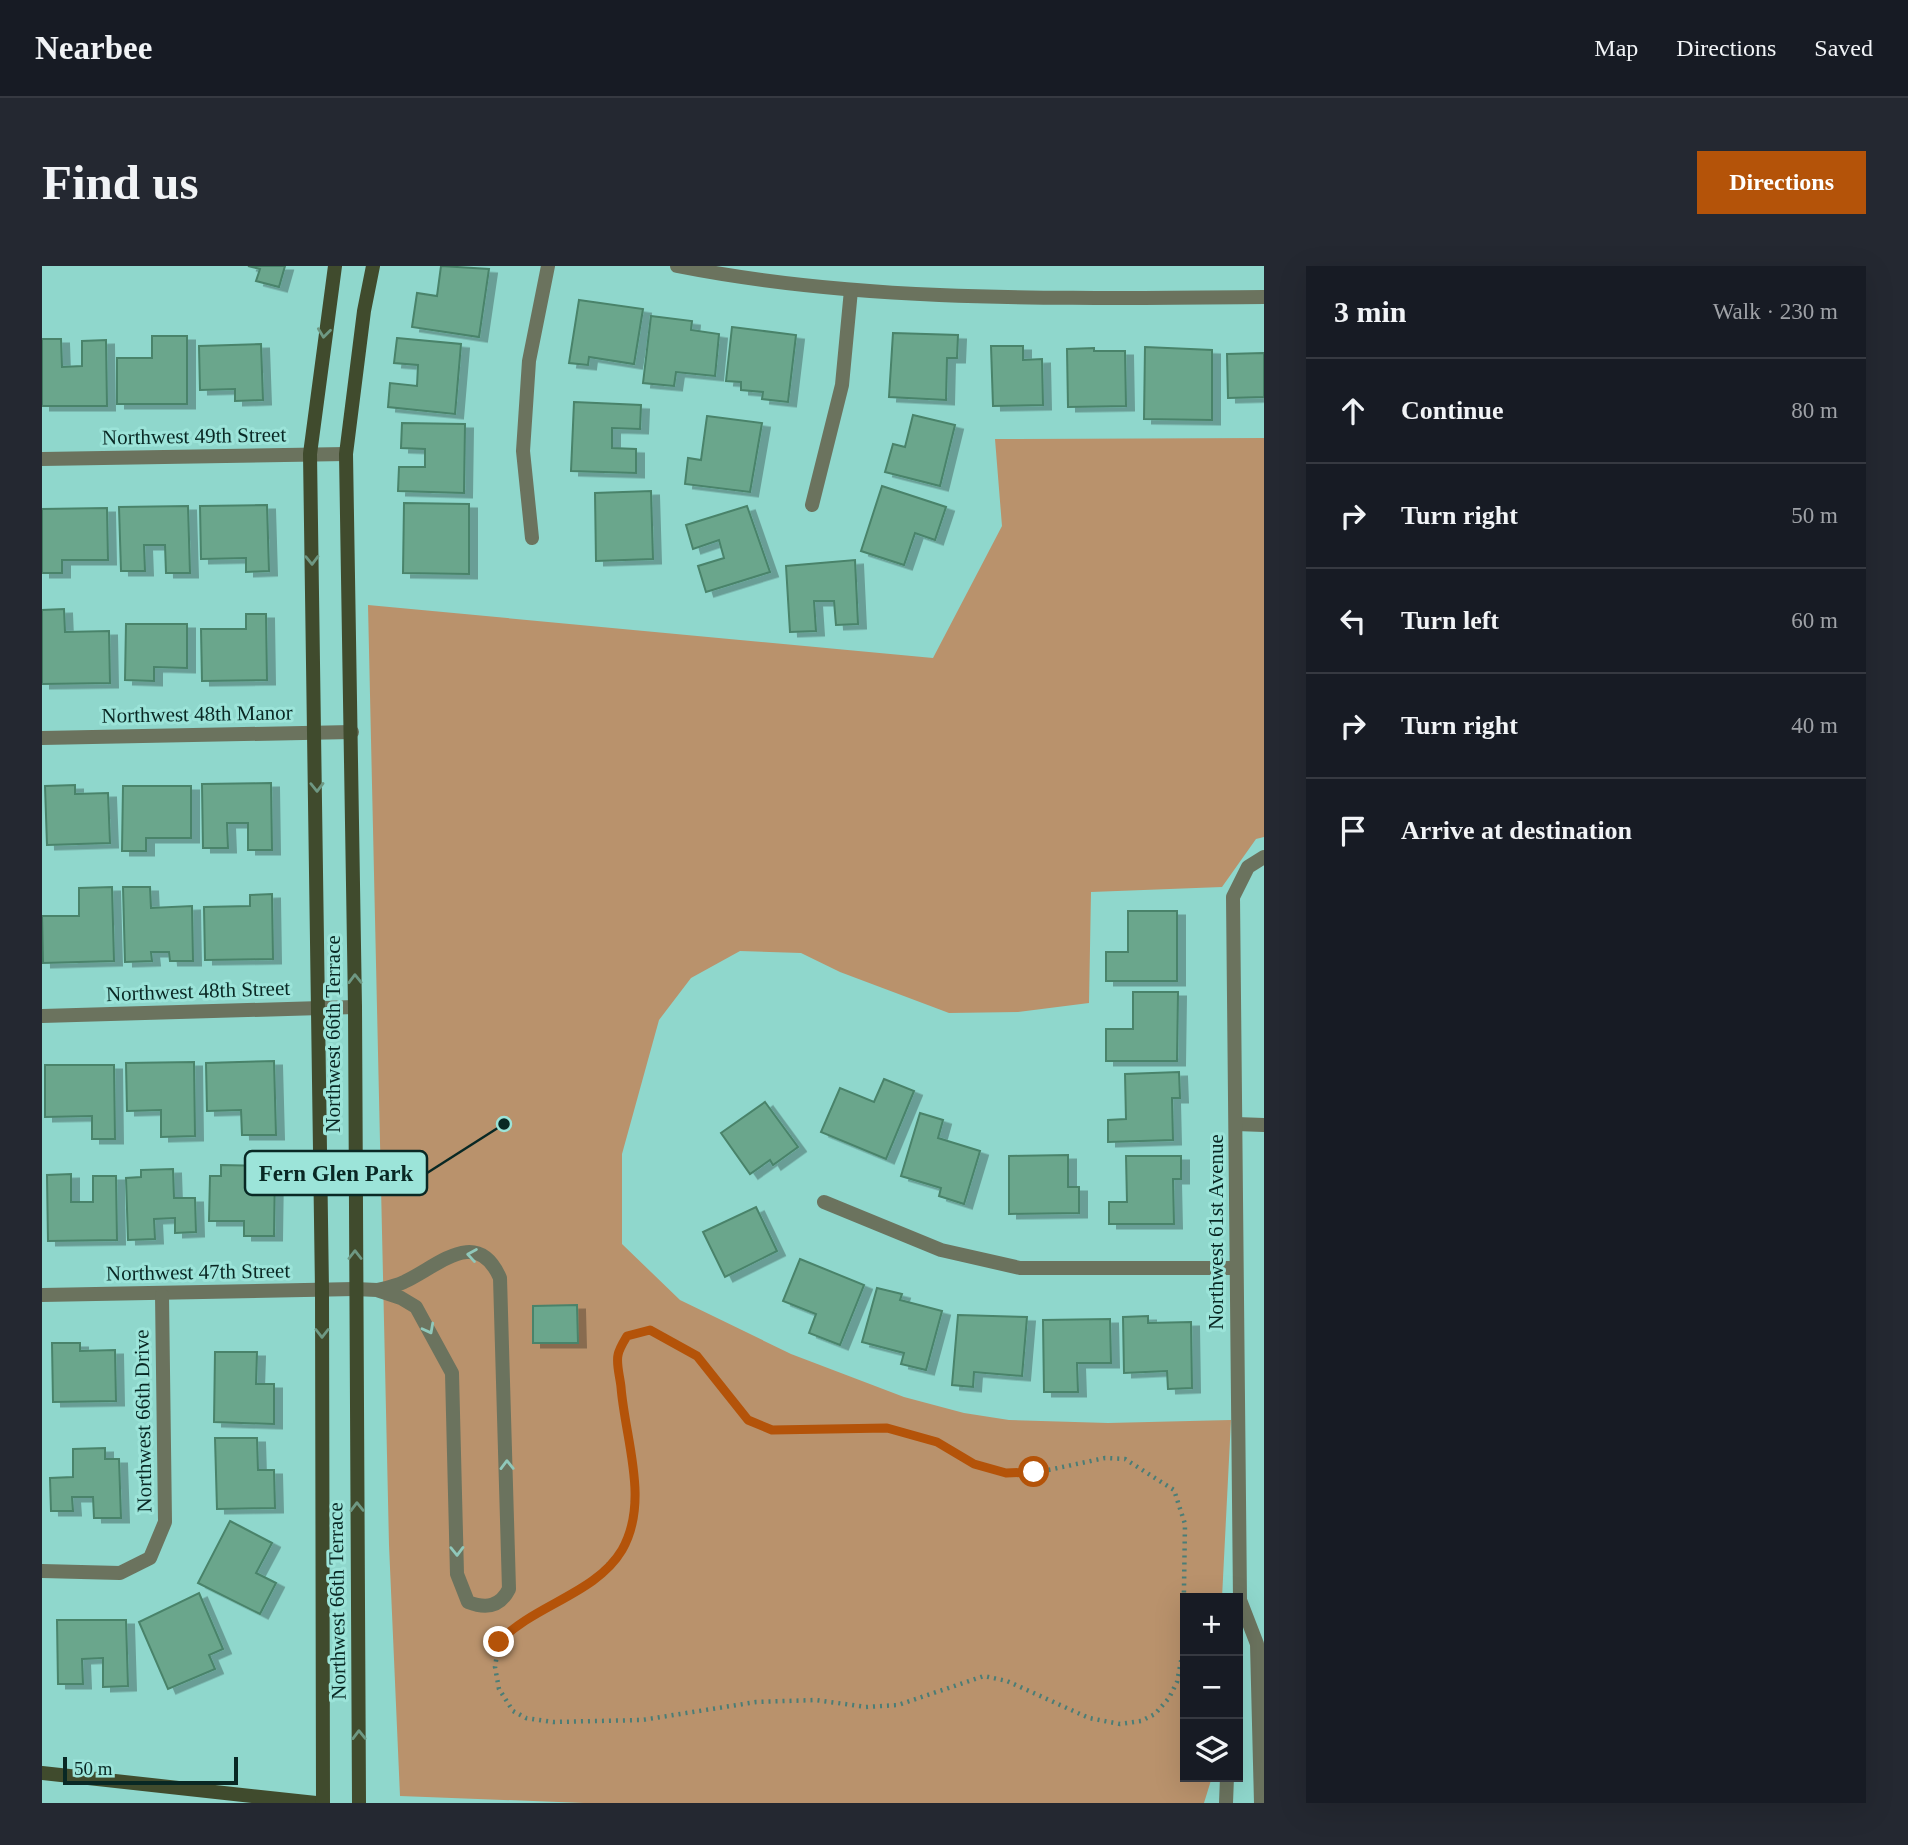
<!DOCTYPE html>
<meta charset="utf-8">
<style>
:root{--surface:#171b24;--page:#242831;--text:#f1f3f6;--muted:#9ea1a6;--line:#363941;--accent:#b45309}
body{margin:0;font-family:"Times New Roman",serif;background:var(--page);color:var(--text)}
.controls{position:absolute;right:21px;bottom:21px;display:grid;overflow:hidden;border-radius:0px;box-shadow:0 7px 28px #0002}
.controls button{width:63px;height:63px;display:grid;place-items:center;padding:0;border:0;border-bottom:2px solid var(--line);background:var(--surface);color:var(--text);font:35px sans-serif}
.scale{position:absolute;left:21px;bottom:18px;width:175px;box-sizing:border-box;padding-left:7px;border:4px solid #092824;border-top:0;font-size:19px;line-height:24px;white-space:nowrap;color:#092824;-webkit-text-stroke:5px #9ce4d9;paint-order:stroke}
.stop{position:absolute;width:21px;height:21px;margin:-16px;border:5px solid #b45309;border-radius:50%;background:#fff}
.stop.end{background:#b45309;border-color:#fff;box-shadow:0 2px 7px #0008}
.list{margin:0;padding:0;list-style:none}
h2{display:flex;justify-content:space-between;align-items:center;height:91px;margin:0;padding:0 28px;font-size:30px}
h2 small{font-size:23px;font-weight:400;color:var(--muted)}
.list li{display:grid;grid-template-columns:46px 1fr auto;gap:21px;align-items:center;box-sizing:border-box;height:105px;padding:0 28px;border-top:2px solid var(--line)}
.list b{display:block;font-size:26px;white-space:nowrap}
.list em{font-size:23px;font-style:normal;color:var(--muted)}
.icon{flex:none;width:38px;height:38px;fill:none;stroke:currentColor;stroke-width:2;stroke-linecap:round;stroke-linejoin:round}
.map{position:relative;flex:none;width:1222px;height:1537px;overflow:hidden;border-radius:0px}
header{display:flex;align-items:center;gap:42px;box-sizing:border-box;height:98px;padding:0 35px;background:var(--surface);border-bottom:2px solid var(--line)}
header strong{font-size:33px}
nav{display:flex;gap:38px;margin-inline-start:auto;font-size:24px}
.intro{display:flex;align-items:center;justify-content:space-between;box-sizing:border-box;height:168px;padding:0 42px}
h1{margin:0;font-size:49px}
.button{padding:18px 32px;border-radius:0px;background:var(--accent);color:#fff;font-size:24px;font-weight:700}
main{display:flex;gap:42px;padding:0 42px}
aside{flex:1;background:var(--surface);border-radius:0px;box-shadow:0 7px 28px #0002}
.map>svg:first-child{display:block}
</style>
<header>
<strong>Nearbee</strong>
<nav><a>Map</a><a>Directions</a><a>Saved</a></nav>
</header>
<div class="intro"><h1>Find us</h1><a class="button">Directions</a></div>
<main>
<div class="map">
<svg width="1222" height="1537" viewBox="0 0 1222 1537">
<defs>
<filter id="shadow"><feDropShadow dx="8" dy="4.5" stdDeviation="0" flood-color="#0004"/></filter>
</defs>
<rect width="100%" height="100%" fill="#8fd7cc"/>
<polygon fill="#b9926c" points="1222,172 1222,571 1214,573 1180,621 1049,626 1047,737 976,746 907,747 798,706 759,687 698,685 649,712 617,754 580,888 580,978 638,1034 749,1088 862,1131 922,1147 967,1154 1066,1157 1189,1154 1180,1332 1143,1332 1143,1511 1170,1511 1162,1537 542,1537 358,1530 347,1279 326,339 891,392 960,260 953,173"/>
<g fill="#6ba68c" stroke="#49836a" stroke-width="2" filter="url(#shadow)">
<polygon points="206,0 243,0 237,21 214,15 218,3"/>
<polygon points="399,0 447,3 437,71 370,61 375,27 395,30"/>
<polygon points="537,34 601,43 592,98 547,91 546,99 527,97"/>
<polygon points="609,50 650,55 649,64 677,68 673,110 634,106 632,120 601,117"/>
<polygon points="690,61 754,69 746,136 720,133 721,126 699,124 699,116 684,115"/>
<polygon points="851,67 916,69 915,92 905,92 904,134 847,131"/>
<polygon points="110,70 145,70 145,138 75,138 75,92 110,92"/>
<polygon points="355,72 419,78 413,148 346,141 348,117 375,120 376,99 352,97"/>
<polygon points="0,73 19,73 20,101 40,100 40,75 64,74 65,140 0,140"/>
<polygon points="219,78 221,134 193,135 193,123 158,124 157,80"/>
<polygon points="949,80 981,80 981,94 1000,93 1001,139 951,140"/>
<polygon points="1103,81 1170,84 1170,154 1102,153"/>
<polygon points="1052,82 1052,85 1083,85 1084,140 1026,141 1025,83"/>
<polygon points="1222,87 1222,131 1186,132 1185,88"/>
<polygon points="532,136 599,139 598,163 570,162 570,182 594,183 594,207 529,205"/>
<polygon points="871,149 913,159 898,220 843,206 851,178 863,181"/>
<polygon points="665,150 720,157 708,226 643,218 646,192 659,194"/>
<polygon points="360,157 423,158 422,227 356,225 357,201 383,201 383,183 359,182"/>
<polygon points="840,220 904,241 893,274 873,267 862,299 819,285"/>
<polygon points="609,225 611,293 554,295 553,227"/>
<polygon points="362,237 427,238 427,308 361,307"/>
<polygon points="225,239 227,305 204,306 204,292 159,293 158,240"/>
<polygon points="146,240 148,307 124,307 123,279 102,279 103,305 79,305 77,241"/>
<polygon points="705,240 728,306 664,326 656,300 682,292 677,274 651,283 644,259"/>
<polygon points="65,242 66,294 20,294 20,307 0,307 0,243"/>
<polygon points="813,294 816,358 794,359 792,335 772,335 774,365 748,366 744,300"/>
<polygon points="22,343 23,366 67,365 68,417 0,418 0,344"/>
<polygon points="204,348 224,348 225,414 160,415 159,363 204,363"/>
<polygon points="84,358 145,358 145,402 112,401 112,415 83,414"/>
<polygon points="229,517 230,584 206,584 206,557 185,557 186,582 161,582 160,518"/>
<polygon points="33,519 33,528 66,527 68,577 5,579 3,520"/>
<polygon points="81,520 149,520 149,572 104,572 104,585 80,585"/>
<polygon points="70,621 72,695 1,697 0,650 37,650 37,622"/>
<polygon points="81,621 108,621 109,642 150,640 151,695 128,695 127,686 109,686 110,695 83,696"/>
<polygon points="230,628 231,693 163,694 162,641 208,640 208,629"/>
<polygon points="1086,645 1135,645 1135,715 1064,715 1064,686 1086,686"/>
<polygon points="1091,726 1136,726 1135,795 1064,795 1064,763 1091,763"/>
<polygon points="232,795 234,869 200,869 199,844 165,845 164,797"/>
<polygon points="152,796 153,870 119,871 119,844 85,845 84,797"/>
<polygon points="3,799 72,799 73,873 50,873 50,850 3,851"/>
<polygon points="1137,806 1138,832 1130,832 1131,874 1066,876 1066,854 1084,853 1083,808"/>
<polygon points="842,813 872,825 844,893 779,866 798,822 832,836"/>
<polygon points="723,836 756,881 731,899 728,894 708,908 679,867"/>
<polygon points="878,847 901,854 896,872 938,885 922,938 897,930 899,922 859,910"/>
<polygon points="1026,889 1026,921 1037,921 1037,947 967,948 967,890"/>
<polygon points="1084,890 1139,890 1139,913 1131,913 1132,958 1067,958 1067,936 1085,936"/>
<polygon points="179,899 233,900 232,970 202,970 202,955 167,955 168,910 179,910"/>
<polygon points="131,903 132,932 153,932 154,966 133,967 133,952 112,953 113,973 86,974 84,912 99,911 99,904"/>
<polygon points="29,908 29,936 51,936 51,910 74,910 75,974 6,975 5,909"/>
<polygon points="714,941 735,985 683,1011 661,966"/>
<polygon points="758,993 822,1019 798,1079 767,1067 774,1048 741,1035"/>
<polygon points="835,1022 860,1028 858,1034 900,1045 884,1104 859,1098 862,1087 820,1076"/>
<polygon points="535,1039 536,1077 491,1077 491,1040"/>
<polygon points="916,1049 985,1051 980,1110 932,1106 931,1121 910,1119"/>
<polygon points="1106,1050 1106,1057 1149,1056 1150,1122 1126,1123 1125,1105 1082,1107 1081,1051"/>
<polygon points="1068,1053 1069,1097 1035,1097 1036,1126 1002,1126 1001,1054"/>
<polygon points="10,1077 38,1077 38,1085 73,1084 74,1135 11,1136"/>
<polygon points="173,1086 215,1086 214,1118 232,1118 232,1158 172,1156"/>
<polygon points="173,1172 215,1172 216,1204 232,1204 233,1242 175,1243"/>
<polygon points="63,1182 63,1193 77,1193 79,1252 52,1252 51,1231 30,1231 31,1245 9,1245 8,1212 31,1211 31,1183"/>
<polygon points="188,1255 230,1277 214,1307 234,1317 218,1348 156,1317"/>
<polygon points="157,1327 181,1383 167,1389 173,1403 126,1423 97,1356"/>
<polygon points="15,1354 84,1354 86,1420 61,1421 61,1392 40,1393 41,1418 16,1418"/>
</g>
<g fill="none" stroke-linecap="round" stroke-linejoin="round">
<polygon stroke="#4a7d76" stroke-width="4.5" stroke-dasharray="2 5" stroke-linecap="butt" points="608,1064 655,1090 706,1154 730,1165 845,1162 895,1176 932,1198 964,1207 992,1207 1063,1192 1083,1193 1132,1224 1143,1258 1141,1385 1135,1416 1127,1432 1113,1448 1099,1455 1078,1458 1047,1452 965,1415 942,1410 856,1439 824,1441 774,1434 714,1436 600,1454 511,1456 484,1452 471,1445 457,1423 453,1401 457,1376 470,1362 551,1314 579,1285 589,1259 593,1215 581,1149 576,1089 585,1070"/>
<path stroke="#6b735e" stroke-width="14" d="M 313,1023 L 335,1024 L 359,1032 L 374,1041 L 410,1107 L 415,1308 L 426,1336 C 444,1343 458,1341 467,1323 L 458,1012 C 435,959 395,1001 362,1016 C 354,1020 344,1022 335,1024"/>
<g stroke="#6b735e" stroke-width="14">
<path d="M 635,0 C 827,38 1027,32 1222,31"/>
<polyline points="0,193 304,188"/>
<polyline points="770,239 800,119 809,24"/>
<polyline points="490,272 481,185 487,95 506,0"/>
<polyline points="0,472 310,466"/>
<polyline points="0,750 313,741"/>
<polyline points="1194,858 1222,859"/>
<polyline points="782,936 899,984 978,1002 1194,1002"/>
<polyline points="0,1029 313,1023"/>
<polyline points="0,1305 78,1307 108,1292 123,1256 120,1029"/>
<polyline points="1198,1334 1215,1378 1219,1537"/>
<polyline points="1196,1344 1198,1334 1191,631 1206,601 1222,591"/>
<polyline points="1184,1537 1185,1511"/>
</g>
<g stroke="#404b2d" stroke-width="14">
<polyline points="0,1507 274,1537"/>
<polyline points="281,1537 280,1024 268,188 293,0"/>
<polyline points="317,1537 313,741 304,188 322,45 331,0"/>
</g>
</g>
<defs><path id="oneway-chevron" d="M-2-3.5L2.5 0L-2 3.5" fill="none" stroke-width="1.6" stroke-linecap="round" stroke-linejoin="round" transform="scale(1.75)"/></defs>
<g stroke="#6e9883">
<use href="#oneway-chevron" transform="translate(282 67) rotate(97)"/>
<use href="#oneway-chevron" transform="translate(270 294) rotate(89)"/>
<use href="#oneway-chevron" transform="translate(275 521) rotate(89)"/>
<use href="#oneway-chevron" transform="translate(313 713) rotate(-91)"/>
<use href="#oneway-chevron" transform="translate(313 989) rotate(-90)"/>
<use href="#oneway-chevron" transform="translate(280 1067) rotate(90)"/>
<use href="#oneway-chevron" transform="translate(315 1241) rotate(-91)"/>
<use href="#oneway-chevron" transform="translate(317 1469) rotate(-91)"/>
</g>
<g stroke="#90c8ba">
<use href="#oneway-chevron" transform="translate(430 989) rotate(-171)"/>
<use href="#oneway-chevron" transform="translate(387 1063) rotate(62)"/>
<use href="#oneway-chevron" transform="translate(465 1199) rotate(-91)"/>
<use href="#oneway-chevron" transform="translate(415 1285) rotate(89)"/>
</g>
<g fill="none" stroke-linecap="round" stroke-linejoin="round">
<path stroke="#b45309" stroke-width="9" d="M 457,1376 C 491,1339 554,1328 580,1284 C 608,1235 583,1173 579,1121 C 578,1111 574,1098 576,1089 C 577,1083 582,1075 585,1070 L 608,1064 L 655,1090 L 706,1154 L 730,1164 L 845,1162 L 895,1176 L 932,1198 L 964,1207 L 992,1206"/>
</g>
<g text-anchor="middle" stroke-width="6" stroke-linejoin="round" paint-order="stroke">
<g font-size="21" fill="#092824" stroke="#9ce4d9">
<text transform="translate(152 170) rotate(-1)" y="7">Northwest 49th Street</text>
<text transform="translate(155 448) rotate(-1)" y="7">Northwest 48th Manor</text>
<text transform="translate(156 725) rotate(-2)" y="7">Northwest 48th Street</text>
<text transform="translate(291 768) rotate(-90)" y="7">Northwest 66th Terrace</text>
<text transform="translate(1174 966) rotate(-90)" y="7">Northwest 61st Avenue</text>
<text transform="translate(156 1006) rotate(-1)" y="7">Northwest 47th Street</text>
<text transform="translate(101 1155) rotate(-91)" y="7">Northwest 66th Drive</text>
<text transform="translate(295 1335) rotate(-91)" y="7">Northwest 66th Terrace</text>
</g>
</g>
<path fill="none" stroke="#092824" stroke-width="2.5" d="M462 858L385 907"/>
<circle fill="#092824" stroke="#9ce4d9" stroke-width="2.5" cx="462" cy="858" r="7"/>
<rect fill="#9ce4d9" stroke="#092824" stroke-width="2.5" x="203" y="885" width="182" height="44" rx="7"/>
<g font-size="23" text-anchor="middle" font-weight="bold" fill="#092824">
<text x="294" y="915">Fern Glen Park</text>
</g>
</svg>
<div class="controls">
<button>+</button>
<button>−</button>
<button><svg class="icon" aria-label="layers" viewBox="0 0 24 24"><path d="M12 4l9 5-9 5-9-5zM3 14l9 5 9-5"/></svg></button>
</div>
<div class="scale">50 m</div>
<div class="stop" style="left:992px;top:1206px"></div>
<div class="stop end" style="left:457px;top:1376px"></div>
</div>
<aside>
<h2>3 min<small>Walk · 230 m</small></h2>
<ul class="list">
<li><svg class="icon" aria-label="ahead" viewBox="0 0 24 24"><path d="M12 20V5M6 11l6-6 6 6"/></svg><div><b>Continue</b></div><em>80 m</em></li>
<li><svg class="icon" aria-label="right" viewBox="0 0 24 24"><path d="M7 20v-9h11M14 6l5 5-5 5"/></svg><div><b>Turn right</b></div><em>50 m</em></li>
<li><svg class="icon" aria-label="left" viewBox="0 0 24 24"><path d="M17 20v-9H6M10 6l-5 5 5 5"/></svg><div><b>Turn left</b></div><em>60 m</em></li>
<li><svg class="icon" aria-label="right" viewBox="0 0 24 24"><path d="M7 20v-9h11M14 6l5 5-5 5"/></svg><div><b>Turn right</b></div><em>40 m</em></li>
<li><svg class="icon" aria-label="arrive" viewBox="0 0 24 24"><path d="M6 21V4h12l-3 4 3 4H6"/></svg><div><b>Arrive at destination</b></div></li>
</ul>
</aside>
</main>
